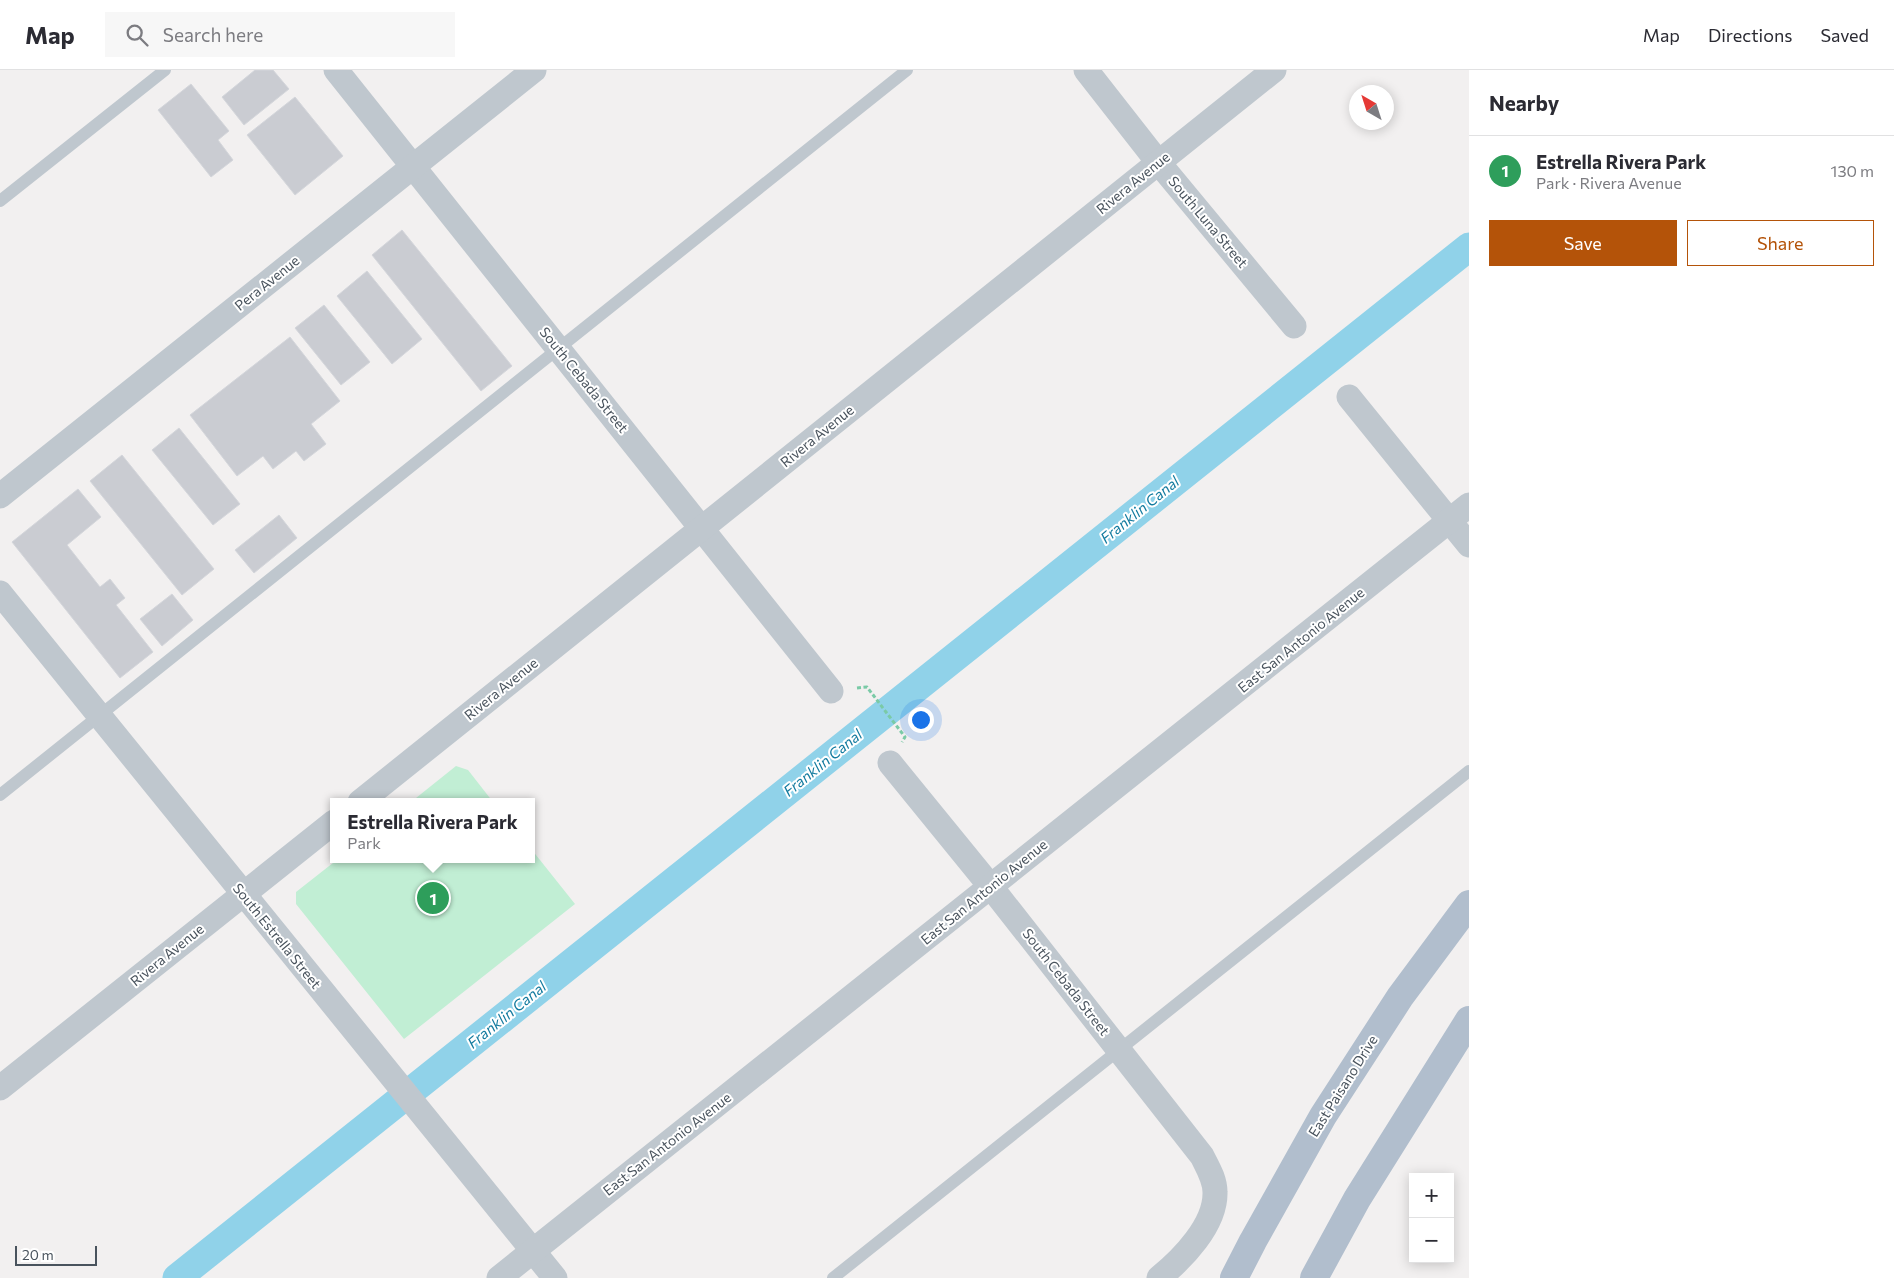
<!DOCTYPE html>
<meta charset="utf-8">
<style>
:root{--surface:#fff;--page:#f7f7f7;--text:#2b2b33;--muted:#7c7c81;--line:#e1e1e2;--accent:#b45309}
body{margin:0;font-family:Commissioner,sans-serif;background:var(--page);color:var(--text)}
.controls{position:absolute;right:15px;bottom:15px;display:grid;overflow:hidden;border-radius:0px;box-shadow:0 2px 12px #0003}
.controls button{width:45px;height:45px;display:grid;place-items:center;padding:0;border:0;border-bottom:1px solid var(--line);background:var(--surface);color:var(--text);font:25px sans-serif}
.compass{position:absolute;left:1349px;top:15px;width:45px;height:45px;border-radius:50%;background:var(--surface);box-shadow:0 2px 12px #0003;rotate:321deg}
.scale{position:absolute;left:15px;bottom:12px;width:82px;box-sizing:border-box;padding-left:5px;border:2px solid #49535d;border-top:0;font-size:14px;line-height:18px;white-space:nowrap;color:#49535d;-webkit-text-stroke:4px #fff;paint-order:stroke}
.you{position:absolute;left:920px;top:649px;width:18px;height:18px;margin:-12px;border:4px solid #fff;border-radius:50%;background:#1a73e8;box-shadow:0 0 0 8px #1a73e833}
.badge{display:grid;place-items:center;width:32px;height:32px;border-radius:50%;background:var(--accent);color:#fff;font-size:16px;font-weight:700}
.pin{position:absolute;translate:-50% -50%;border:2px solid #fff;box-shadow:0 1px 5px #0006}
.popup{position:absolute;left:330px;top:728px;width:205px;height:65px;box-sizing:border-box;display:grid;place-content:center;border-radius:0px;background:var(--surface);filter:drop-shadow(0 1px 4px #0005);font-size:16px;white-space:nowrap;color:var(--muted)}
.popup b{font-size:19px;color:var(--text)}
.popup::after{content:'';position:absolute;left:50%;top:100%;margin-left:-10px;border:10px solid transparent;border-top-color:var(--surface)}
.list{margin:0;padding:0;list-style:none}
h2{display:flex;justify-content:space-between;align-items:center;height:65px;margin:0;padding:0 20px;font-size:21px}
h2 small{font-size:16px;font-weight:400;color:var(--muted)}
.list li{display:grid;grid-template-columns:32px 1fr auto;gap:15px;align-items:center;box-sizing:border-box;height:70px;padding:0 20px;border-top:1px solid var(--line)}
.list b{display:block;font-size:19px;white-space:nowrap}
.list p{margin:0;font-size:16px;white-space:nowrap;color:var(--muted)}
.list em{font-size:16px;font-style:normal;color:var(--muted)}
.actions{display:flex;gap:10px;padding:15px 20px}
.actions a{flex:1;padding:11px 0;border:1px solid var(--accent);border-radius:0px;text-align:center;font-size:18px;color:var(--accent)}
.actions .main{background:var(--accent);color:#fff}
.icon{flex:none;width:28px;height:28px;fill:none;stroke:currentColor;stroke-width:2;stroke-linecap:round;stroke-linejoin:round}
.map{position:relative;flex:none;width:1469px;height:1208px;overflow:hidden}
header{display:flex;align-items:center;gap:30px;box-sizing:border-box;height:70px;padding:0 25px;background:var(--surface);border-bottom:1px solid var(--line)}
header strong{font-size:24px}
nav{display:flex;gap:28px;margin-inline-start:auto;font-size:18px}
.search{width:350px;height:45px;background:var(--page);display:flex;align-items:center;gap:12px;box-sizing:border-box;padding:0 18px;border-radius:0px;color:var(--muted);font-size:19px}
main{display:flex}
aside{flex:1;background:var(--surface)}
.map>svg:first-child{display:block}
</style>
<header>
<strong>Map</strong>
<div class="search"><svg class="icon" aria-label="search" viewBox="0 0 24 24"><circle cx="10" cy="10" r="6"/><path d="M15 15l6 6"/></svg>Search here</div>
<nav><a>Map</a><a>Directions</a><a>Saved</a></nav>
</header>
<main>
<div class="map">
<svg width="1469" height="1208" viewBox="0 0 1469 1208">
<rect width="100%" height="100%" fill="#f2f0f0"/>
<g fill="#c1eed4">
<polygon points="456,696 468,700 493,732 411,732"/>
<polygon points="532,780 575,834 404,969 296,834 296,822 338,789 532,789"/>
</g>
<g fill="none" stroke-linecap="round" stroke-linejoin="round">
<polyline stroke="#90d2e9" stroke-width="29" points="177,1208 1469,177"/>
</g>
<g fill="#caccd2" stroke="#d4d6db">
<polygon points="255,0 273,0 289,19 244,55 222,27"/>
<polygon points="191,14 229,61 218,70 233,90 211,107 158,40"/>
<polygon points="295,27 343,86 295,125 247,65"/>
<polygon points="402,160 512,296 481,321 372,185"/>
<polygon points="367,201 422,269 392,294 337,226"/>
<polygon points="324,235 370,292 341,315 295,258"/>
<polygon points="290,267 340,331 311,354 326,374 304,391 296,381 273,399 263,386 237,406 190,345"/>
<polygon points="179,358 240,434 213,455 152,380"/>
<polygon points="122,385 214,499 182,525 90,411"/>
<polygon points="78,419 101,447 67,475 100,517 110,509 125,528 116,535 153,582 120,608 12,472"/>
<polygon points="279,445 297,468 254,503 235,480"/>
<polygon points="172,524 193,550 162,576 140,549"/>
</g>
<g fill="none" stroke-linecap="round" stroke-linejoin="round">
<polyline stroke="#7acaa6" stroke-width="3" stroke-dasharray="4 2.5" stroke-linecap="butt" points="857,618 867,617 905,667 902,672"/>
<g stroke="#bfc7ce" stroke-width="12">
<polyline points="0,131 165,0"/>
<polyline points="0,725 907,0"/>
<polyline points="833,1208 1469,701"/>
</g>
<g stroke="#bfc7ce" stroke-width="25">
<polyline points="336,0 831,621"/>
<polyline points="1086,0 1158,92 1294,256"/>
<polyline points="1349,327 1469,475"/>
<polyline points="0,426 534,0"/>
<polyline points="0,523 555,1208"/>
<path d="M 890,693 L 991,817 L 1202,1086 C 1208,1098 1215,1109 1215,1122 C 1216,1155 1182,1189 1159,1208"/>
<polyline points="360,732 1274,0"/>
<polyline points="0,1018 334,752"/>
<polyline points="499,1208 1469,435"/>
</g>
<g stroke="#b1becd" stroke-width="28">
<polyline points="1234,1208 1253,1171 1323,1046 1400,927 1469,834"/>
<polyline points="1314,1208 1357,1129 1469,950"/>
</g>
</g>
<g text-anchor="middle" stroke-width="4" stroke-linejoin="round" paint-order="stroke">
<g font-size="14" fill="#49535d" stroke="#fff">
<text transform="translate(1133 113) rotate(-39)" y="5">Rivera Avenue</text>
<text transform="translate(1208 152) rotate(50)" y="5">South Luna Street</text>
<text transform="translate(267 213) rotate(-39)" y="5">Pera Avenue</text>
<text transform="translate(584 310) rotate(51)" y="5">South Cebada Street</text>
<text transform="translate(817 366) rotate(-39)" y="5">Rivera Avenue</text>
<text transform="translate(1301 570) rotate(-39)" y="5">East San Antonio Avenue</text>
<text transform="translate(501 619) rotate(-39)" y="5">Rivera Avenue</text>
<text transform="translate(984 822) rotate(-39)" y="5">East San Antonio Avenue</text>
<text transform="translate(277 866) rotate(51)" y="5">South Estrella Street</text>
<text transform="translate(167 885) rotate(-39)" y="5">Rivera Avenue</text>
<text transform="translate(1066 912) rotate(52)" y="5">South Cebada Street</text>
<text transform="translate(1343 1016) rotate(-58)" y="5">East Paisano Drive</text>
<text transform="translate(667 1074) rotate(-38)" y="5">East San Antonio Avenue</text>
</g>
<g font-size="15" font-style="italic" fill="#137b9f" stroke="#fff">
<text transform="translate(1140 440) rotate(-39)" y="5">Franklin Canal</text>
<text transform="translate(823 693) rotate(-39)" y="5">Franklin Canal</text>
<text transform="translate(507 945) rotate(-39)" y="5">Franklin Canal</text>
</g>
</g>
</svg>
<div class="controls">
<button>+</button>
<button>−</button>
</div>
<svg class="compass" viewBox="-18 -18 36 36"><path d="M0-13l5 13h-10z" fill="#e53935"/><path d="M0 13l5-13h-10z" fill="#7c7c81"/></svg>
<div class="scale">20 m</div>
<div class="you"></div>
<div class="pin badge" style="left:433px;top:828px;background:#2e9e5b">1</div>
<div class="popup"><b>Estrella Rivera Park</b>Park</div>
</div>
<aside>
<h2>Nearby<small></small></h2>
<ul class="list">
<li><span class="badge" style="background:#2e9e5b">1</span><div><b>Estrella Rivera Park</b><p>Park · Rivera Avenue</p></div><em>130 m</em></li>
</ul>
<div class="actions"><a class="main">Save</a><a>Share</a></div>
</aside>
</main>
